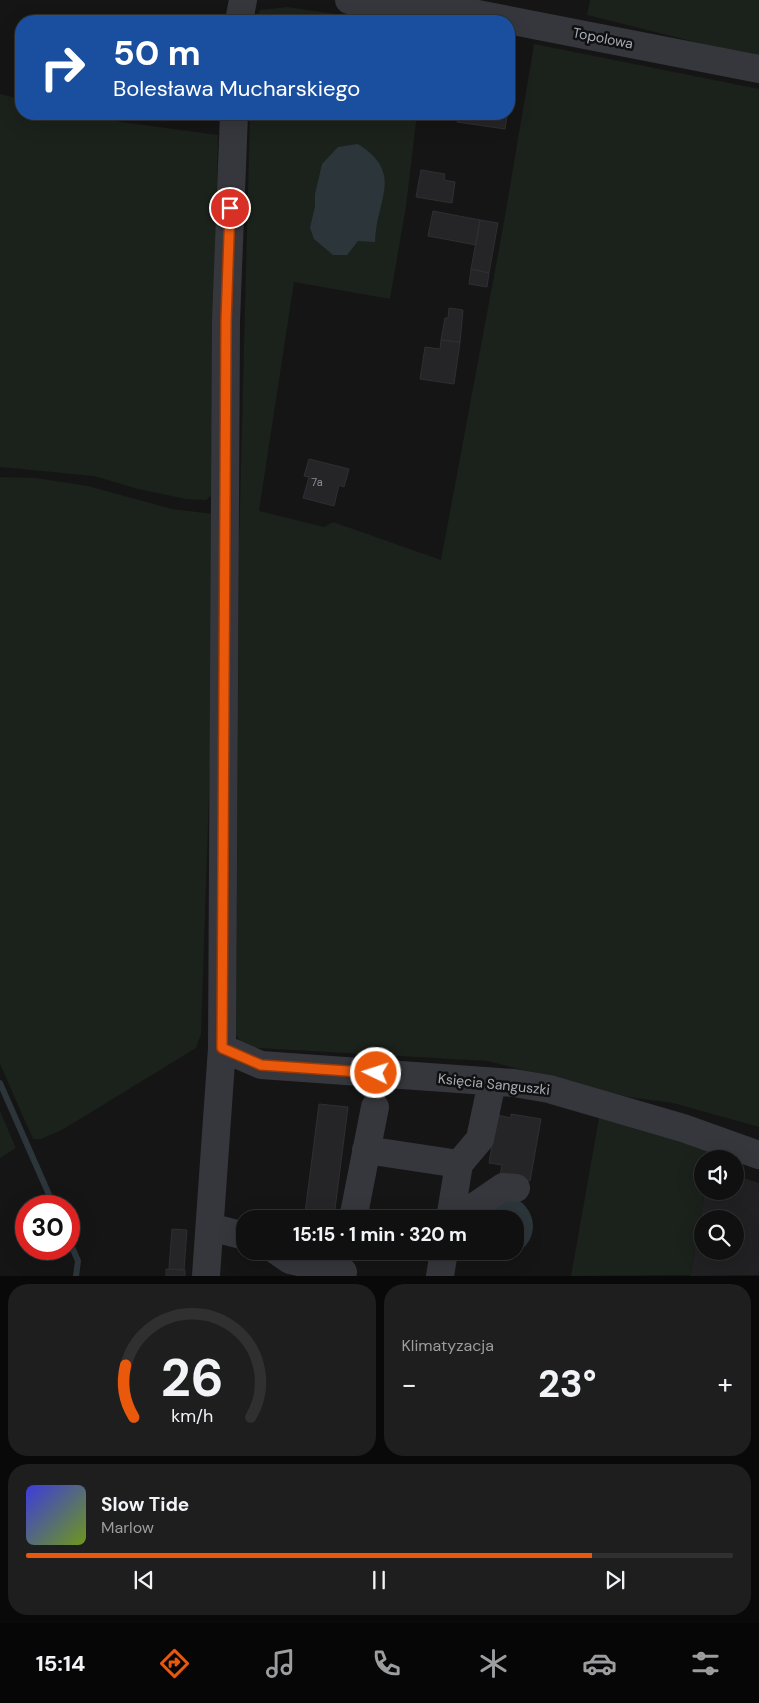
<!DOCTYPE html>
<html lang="pl">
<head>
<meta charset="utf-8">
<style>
  :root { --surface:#101010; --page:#1e1e1e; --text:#f1f3f6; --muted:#9c9d9f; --line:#303030; --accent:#ea580c }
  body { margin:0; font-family:"DM Sans",sans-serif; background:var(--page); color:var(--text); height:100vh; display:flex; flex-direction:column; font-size:19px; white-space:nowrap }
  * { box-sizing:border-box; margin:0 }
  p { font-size:16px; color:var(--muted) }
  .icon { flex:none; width:28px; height:28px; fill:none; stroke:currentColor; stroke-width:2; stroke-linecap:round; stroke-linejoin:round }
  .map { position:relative; height:1276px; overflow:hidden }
  .side { display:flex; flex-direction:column; gap:8px; padding:8px; background:#090909; flex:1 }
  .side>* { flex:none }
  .banner { position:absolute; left:15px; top:15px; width:500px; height:105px; border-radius:20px; box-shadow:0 5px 20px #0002,0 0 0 1px var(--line); background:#1a4fa0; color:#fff; overflow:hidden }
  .tools { position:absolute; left:694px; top:1150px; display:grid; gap:10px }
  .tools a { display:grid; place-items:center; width:50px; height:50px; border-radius:50%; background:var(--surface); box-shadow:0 5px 20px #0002,0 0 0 1px var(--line); font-size:25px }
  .speed { position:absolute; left:15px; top:1195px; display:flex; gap:10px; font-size:25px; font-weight:700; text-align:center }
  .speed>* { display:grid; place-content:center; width:65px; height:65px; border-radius:50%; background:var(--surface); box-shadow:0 5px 20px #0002,0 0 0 1px var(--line); line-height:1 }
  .speed .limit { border:8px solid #d22; background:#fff; color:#111 }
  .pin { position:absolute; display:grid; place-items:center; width:42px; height:42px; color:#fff; margin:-21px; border:2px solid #fff; border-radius:50%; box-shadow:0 1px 5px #0007 }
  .me { position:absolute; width:55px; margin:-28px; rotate:274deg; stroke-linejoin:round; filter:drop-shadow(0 0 4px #0008) }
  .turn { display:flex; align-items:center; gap:18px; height:105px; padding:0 15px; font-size:22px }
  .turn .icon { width:65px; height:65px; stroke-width:2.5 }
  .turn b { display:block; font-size:35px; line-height:42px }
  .big { font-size:38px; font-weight:700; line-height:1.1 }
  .side .tile { flex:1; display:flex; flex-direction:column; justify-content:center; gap:8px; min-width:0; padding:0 18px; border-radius:20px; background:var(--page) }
  .side .dial { align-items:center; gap:0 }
  .dial svg { height:130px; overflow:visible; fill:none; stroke:var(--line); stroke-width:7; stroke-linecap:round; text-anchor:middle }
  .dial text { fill:var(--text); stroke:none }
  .song { display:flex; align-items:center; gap:15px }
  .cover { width:60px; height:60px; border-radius:8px; background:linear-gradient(135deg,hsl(240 70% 55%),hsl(80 70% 35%)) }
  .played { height:5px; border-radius:2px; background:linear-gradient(90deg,var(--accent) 80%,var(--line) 80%) }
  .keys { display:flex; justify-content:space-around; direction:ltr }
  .heat { display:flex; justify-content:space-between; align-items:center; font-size:28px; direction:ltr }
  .side .tiles { flex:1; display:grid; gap:8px; grid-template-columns:1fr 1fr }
  .tile:last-child { grid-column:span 2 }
  .trip { position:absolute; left:236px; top:1210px; width:288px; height:50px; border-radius:20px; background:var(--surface); box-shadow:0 5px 20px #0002,0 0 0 1px var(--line); font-weight:700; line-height:50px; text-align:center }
  .dock { display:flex; height:80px; justify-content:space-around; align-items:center; background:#060606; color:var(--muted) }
  .dock .icon { width:35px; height:35px }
  .dock .selected { color:var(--accent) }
  .dock b { font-size:22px; color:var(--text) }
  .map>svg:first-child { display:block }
  .built { fill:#212123; fill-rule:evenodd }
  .green { fill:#1b211b }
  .water { fill:#2b353a }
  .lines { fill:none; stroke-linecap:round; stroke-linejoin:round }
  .stream { stroke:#2b353a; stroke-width:6 }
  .building { fill:#252528; stroke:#2f2f33 }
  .minor { stroke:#36373c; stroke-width:28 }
  .route-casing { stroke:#983908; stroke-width:12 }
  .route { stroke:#ea580c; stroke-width:9 }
  .labels { text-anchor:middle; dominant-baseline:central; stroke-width:5; stroke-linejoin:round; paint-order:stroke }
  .number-label { font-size:11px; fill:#868b93 }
  .street-label { font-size:14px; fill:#a6adb7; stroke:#101011 }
</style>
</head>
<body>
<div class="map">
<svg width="759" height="1276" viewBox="0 0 759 1276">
  <rect width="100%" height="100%" fill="#151516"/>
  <path class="built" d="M 735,1175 L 759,1183 L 759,1275 L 690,1276 L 705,1191 L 735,1191 ZM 702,1219 L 735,1219 L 735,1251 L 702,1251 Z"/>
  <path class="green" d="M 590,0 L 759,0 L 759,58 L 587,15 Z
    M 288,7 L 382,21 L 255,21 L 260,10 Z
    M 534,44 L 759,89 L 759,1127 L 673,1103 L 628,1097 L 487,1061 L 243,1047 L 236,1035 L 239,542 L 250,114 L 417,114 L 406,206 L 390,299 L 294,282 L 259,511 L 324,527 L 333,522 L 441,560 L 504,222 Z
    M 0,94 L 21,99 L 21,114 L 84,114 L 121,122 L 218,135 L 211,495 L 206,500 L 186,499 L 138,489 L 94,476 L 0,467 Z
    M 0,477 L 36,478 L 88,486 L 172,509 L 214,514 L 210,765 L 201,1034 L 196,1048 L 62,1130 L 41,1139 L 33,1139 L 0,1064 Z
    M 0,1111 L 16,1148 L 0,1158 Z
    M 599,1118 L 710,1148 L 709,1159 L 702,1159 L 702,1191 L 705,1191 L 690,1275 L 571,1276 Z"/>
  <path class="water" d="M 358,144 C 405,174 376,199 375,242 L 358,241 L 347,255 L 333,255 L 314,239 L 310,228 L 315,206 L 315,194 L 322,164 L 338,147 Z
    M 515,1198 C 551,1218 528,1268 489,1252 L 515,1251 L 515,1219 L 475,1219 L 478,1210 Z"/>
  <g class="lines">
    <path class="stream" d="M 0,1083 L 54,1206
      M 69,1240 L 78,1261 L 76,1276"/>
  </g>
  <path class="building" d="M 509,91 L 511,92 L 510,108 L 509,115 L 507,116 L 505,129 L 457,122 L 458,117 L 437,114 L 509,114 Z
    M 421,170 L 445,174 L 444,180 L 455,182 L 452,203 L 416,197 Z
    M 433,211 L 480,220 L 476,245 L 428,236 Z
    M 480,220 L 498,223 L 489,273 L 471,269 Z
    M 471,269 L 489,273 L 487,287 L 469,284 Z
    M 449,308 L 463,310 L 460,342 L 441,340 L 445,318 L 448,318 Z
    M 441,340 L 460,342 L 454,384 L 420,379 L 425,347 L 440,349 Z
    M 309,459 L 349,469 L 344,487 L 339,485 L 334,506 L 303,498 L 309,477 L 304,476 Z
    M 319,1104 L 348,1107 L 334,1217 L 305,1213 Z
    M 511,1114 L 541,1119 L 530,1181 L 500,1176 L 502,1165 L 489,1163 L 497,1115 L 511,1118 Z
    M 172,1229 L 187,1230 L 184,1270 L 169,1269 Z
    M 166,1269 L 185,1270 L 185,1276 L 166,1276 Z"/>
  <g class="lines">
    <path class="minor" d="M 349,0 L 403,7 L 447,8 L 759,69
      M 239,21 L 243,0
      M 222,1048 L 261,1065 L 514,1083 L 549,1089 L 683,1128 L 759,1155
      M 366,1150 L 459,1164
      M 452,1208 L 468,1211 L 503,1187 L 516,1188
      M 353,1219 L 375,1107
      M 450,1219 L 459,1164 L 480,1139 L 492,1082
      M 210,1227 L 245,1236
      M 277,1251 L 290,1260 L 343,1272
      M 206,1276 L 222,1048 L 226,321 L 234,114
      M 440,1276 L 444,1251"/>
  </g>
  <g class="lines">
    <g class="route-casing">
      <path id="route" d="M 230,208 L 226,321 L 222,1048 L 261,1065 L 376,1073"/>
    </g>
    <use href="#route" class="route"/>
  </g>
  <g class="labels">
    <g class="number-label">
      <text x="317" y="482">7a</text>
    </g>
    <g class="street-label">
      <text transform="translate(603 38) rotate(11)">Topolowa</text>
      <text transform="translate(494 1084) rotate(6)">Księcia Sanguszki</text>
    </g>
  </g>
</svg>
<div class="tools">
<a><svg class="icon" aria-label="sound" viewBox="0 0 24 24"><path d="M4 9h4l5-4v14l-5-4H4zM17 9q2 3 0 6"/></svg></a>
<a><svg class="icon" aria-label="search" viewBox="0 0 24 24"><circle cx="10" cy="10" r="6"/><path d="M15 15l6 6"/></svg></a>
</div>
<div class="speed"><div class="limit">30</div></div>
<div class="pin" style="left:230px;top:208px;background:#d93025"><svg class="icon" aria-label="arrive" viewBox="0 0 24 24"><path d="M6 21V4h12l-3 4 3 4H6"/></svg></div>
<svg class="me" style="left:376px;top:1073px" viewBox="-20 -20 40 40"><circle r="17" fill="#ea580c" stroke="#fff" stroke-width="3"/><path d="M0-11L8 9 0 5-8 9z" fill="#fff"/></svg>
<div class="trip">15:15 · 1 min · 320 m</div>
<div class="banner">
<div class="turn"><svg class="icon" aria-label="right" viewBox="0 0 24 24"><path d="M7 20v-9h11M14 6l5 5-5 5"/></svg><div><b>50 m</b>Bolesława Mucharskiego</div></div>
</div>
</div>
<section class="side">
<div class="tiles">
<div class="tile dial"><svg viewBox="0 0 100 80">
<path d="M14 69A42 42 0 1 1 86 69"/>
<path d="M14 69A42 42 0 0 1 9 37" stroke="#ea580c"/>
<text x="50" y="56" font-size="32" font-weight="700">26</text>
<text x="50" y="72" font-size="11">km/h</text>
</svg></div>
<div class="tile"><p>Klimatyzacja</p>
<div class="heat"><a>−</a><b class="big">23°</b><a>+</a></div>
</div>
<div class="tile">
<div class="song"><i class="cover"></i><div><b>Slow Tide</b><p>Marlow</p></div></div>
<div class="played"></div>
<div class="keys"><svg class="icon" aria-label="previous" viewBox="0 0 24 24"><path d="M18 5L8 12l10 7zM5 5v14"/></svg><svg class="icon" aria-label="pause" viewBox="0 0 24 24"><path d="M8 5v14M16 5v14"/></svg><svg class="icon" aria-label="next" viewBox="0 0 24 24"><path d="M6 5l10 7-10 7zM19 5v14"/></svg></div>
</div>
</div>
</section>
<nav class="dock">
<b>15:14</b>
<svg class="icon selected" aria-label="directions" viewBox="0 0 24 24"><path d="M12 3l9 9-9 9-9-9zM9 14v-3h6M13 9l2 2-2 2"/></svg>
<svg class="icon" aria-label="music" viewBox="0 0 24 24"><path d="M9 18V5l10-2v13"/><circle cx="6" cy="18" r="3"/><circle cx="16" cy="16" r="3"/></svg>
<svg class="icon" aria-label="phone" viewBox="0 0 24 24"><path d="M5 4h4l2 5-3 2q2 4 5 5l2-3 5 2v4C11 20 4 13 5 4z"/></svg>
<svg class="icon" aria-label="climate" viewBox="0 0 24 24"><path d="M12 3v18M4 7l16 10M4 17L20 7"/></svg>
<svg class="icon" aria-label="car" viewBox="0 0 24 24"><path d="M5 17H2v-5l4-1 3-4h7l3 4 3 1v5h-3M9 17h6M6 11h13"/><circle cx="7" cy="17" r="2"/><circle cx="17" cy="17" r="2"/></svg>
<svg class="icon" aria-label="filters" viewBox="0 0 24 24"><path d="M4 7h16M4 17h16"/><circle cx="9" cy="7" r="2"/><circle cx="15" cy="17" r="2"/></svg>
</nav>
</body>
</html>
